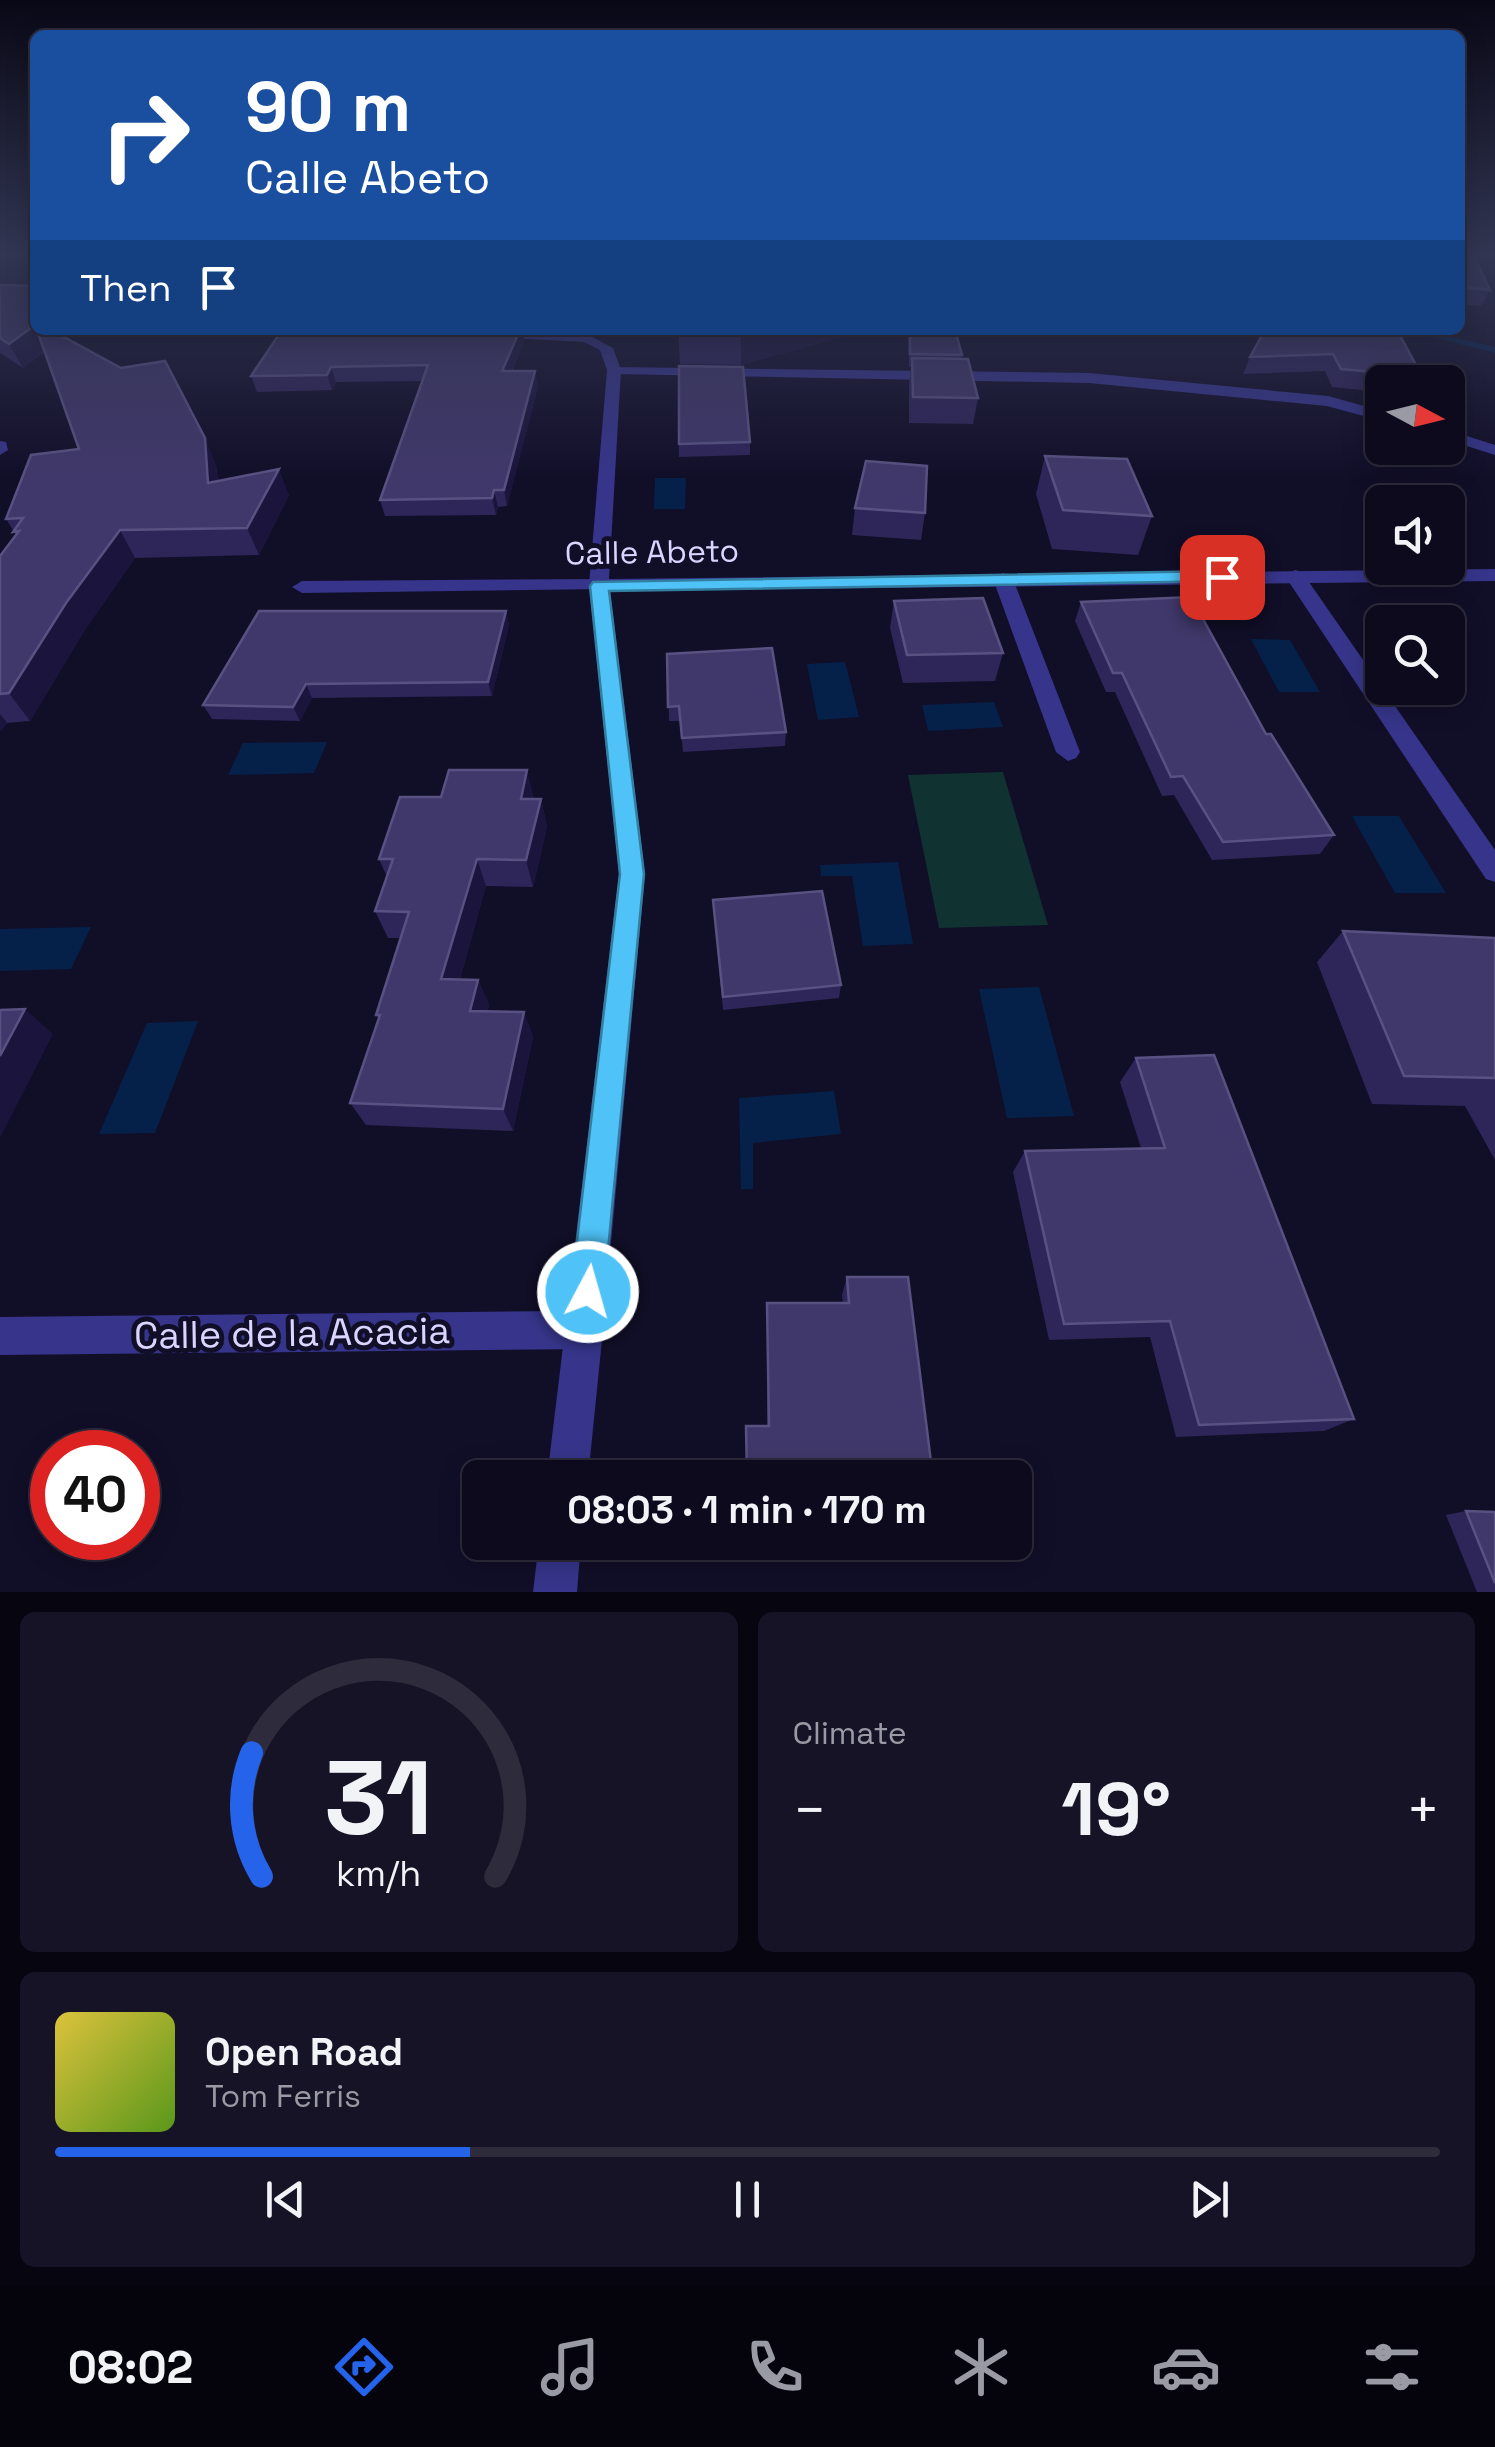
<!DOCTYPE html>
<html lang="en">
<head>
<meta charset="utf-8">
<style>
  :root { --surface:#0d0a1e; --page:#161327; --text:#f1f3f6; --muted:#9a9aa4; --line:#2d2b3c; --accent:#2563eb }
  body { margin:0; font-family:"Space Grotesk",sans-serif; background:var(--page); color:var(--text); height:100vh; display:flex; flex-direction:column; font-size:38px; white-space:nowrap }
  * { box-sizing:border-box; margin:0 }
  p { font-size:32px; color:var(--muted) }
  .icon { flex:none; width:55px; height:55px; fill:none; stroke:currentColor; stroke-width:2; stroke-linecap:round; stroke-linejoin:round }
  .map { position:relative; height:1592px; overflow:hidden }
  .details { display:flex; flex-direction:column; gap:20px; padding:20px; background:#070610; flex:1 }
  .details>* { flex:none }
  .guide { position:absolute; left:30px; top:30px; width:1435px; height:305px; border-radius:15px; box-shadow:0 5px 25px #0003,0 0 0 2px var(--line); background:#1a4fa0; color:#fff; overflow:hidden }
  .needle { width:65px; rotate:97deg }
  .buttons { position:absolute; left:1365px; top:365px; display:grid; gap:20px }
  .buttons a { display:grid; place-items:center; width:100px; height:100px; border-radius:15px; background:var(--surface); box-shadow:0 5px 25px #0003,0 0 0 2px var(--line); font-size:50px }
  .speed { position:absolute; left:30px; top:1430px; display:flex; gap:20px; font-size:50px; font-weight:700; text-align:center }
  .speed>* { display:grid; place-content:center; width:130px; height:130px; border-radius:50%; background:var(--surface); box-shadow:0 5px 25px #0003,0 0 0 2px var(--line); line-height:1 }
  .speed .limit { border:15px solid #d22; background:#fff; color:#111 }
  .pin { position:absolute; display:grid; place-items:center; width:85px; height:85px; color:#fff; margin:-42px; border-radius:20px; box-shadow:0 5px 15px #0006 }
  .me { position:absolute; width:110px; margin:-55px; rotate:6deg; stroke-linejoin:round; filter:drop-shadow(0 0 8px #0008) }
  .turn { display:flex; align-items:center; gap:35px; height:210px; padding:0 50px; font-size:45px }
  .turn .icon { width:130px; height:130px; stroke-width:2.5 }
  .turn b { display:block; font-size:70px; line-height:85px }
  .then { display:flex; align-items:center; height:95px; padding:0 50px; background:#0003; gap:20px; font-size:38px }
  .big { font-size:75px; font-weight:600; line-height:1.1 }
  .details .widget { flex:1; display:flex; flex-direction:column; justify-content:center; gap:15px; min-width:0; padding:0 35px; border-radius:15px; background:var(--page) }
  .details .dial { align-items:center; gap:0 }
  .dial svg { height:260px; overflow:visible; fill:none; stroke:var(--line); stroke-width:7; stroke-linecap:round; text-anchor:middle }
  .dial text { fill:var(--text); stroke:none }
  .song { display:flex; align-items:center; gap:30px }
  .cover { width:120px; height:120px; border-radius:15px; background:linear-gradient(135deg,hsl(50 70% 55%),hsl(90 70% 35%)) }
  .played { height:10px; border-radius:5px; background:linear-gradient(90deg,var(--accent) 30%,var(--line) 30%) }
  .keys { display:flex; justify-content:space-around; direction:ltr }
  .heat { display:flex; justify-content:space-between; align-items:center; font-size:55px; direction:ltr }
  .details .tiles { flex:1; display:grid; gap:20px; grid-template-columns:1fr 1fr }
  .widget:last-child { grid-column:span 2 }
  .trip { position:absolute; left:462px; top:1460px; width:570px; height:100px; border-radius:15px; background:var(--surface); box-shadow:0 5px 25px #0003,0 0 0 2px var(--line); font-weight:600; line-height:100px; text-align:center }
  .tabs { display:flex; height:160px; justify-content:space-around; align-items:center; background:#05040c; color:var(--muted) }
  .tabs .icon { width:70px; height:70px }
  .tabs .selected { color:var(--accent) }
  .tabs b { font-size:45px; color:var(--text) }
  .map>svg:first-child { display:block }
  .green { fill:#103331 }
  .water { fill:#062149 }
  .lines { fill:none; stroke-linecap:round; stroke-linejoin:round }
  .stream { fill:#062149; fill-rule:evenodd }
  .minor { fill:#36358b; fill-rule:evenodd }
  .tertiary { fill:#36358b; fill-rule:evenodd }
  .wall { fill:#2e2558 }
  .shaded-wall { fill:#1b143d }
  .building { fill:#40386a; stroke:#585181; stroke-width:2.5 }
  .route { fill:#4fc3f7; stroke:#337fa1; stroke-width:2.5 }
  .labels { text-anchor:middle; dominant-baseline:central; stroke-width:10; stroke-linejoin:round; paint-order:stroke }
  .street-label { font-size:32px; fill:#d9d5ff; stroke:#110e28 }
  .near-street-label { font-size:38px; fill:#d9d5ff; stroke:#110e28 }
</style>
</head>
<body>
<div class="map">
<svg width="1495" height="1592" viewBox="0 0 1495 1592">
  <rect width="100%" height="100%" fill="#110e28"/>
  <path class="green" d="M 1003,772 L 1048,925 L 939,928 L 908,775 Z"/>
  <path class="water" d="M 655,478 L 686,478 L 685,509 L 654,509 Z
    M 1251,639 L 1290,640 L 1320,692 L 1279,692 Z
    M 845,662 L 859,717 L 818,720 L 807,664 Z
    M 994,702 L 1003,727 L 928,731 L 922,705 Z
    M 327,742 L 314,773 L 228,775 L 243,743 Z
    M 1352,816 L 1399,816 L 1446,893 L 1395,893 Z
    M 898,862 L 913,944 L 863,946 L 852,876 L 821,876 L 820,865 Z
    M 91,927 L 71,969 L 0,971 L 0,929 Z
    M 1039,987 L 1074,1116 L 1007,1118 L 979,989 Z
    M 198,1021 L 155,1133 L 99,1134 L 147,1023 Z
    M 834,1091 L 841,1134 L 753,1143 L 753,1189 L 741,1189 L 739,1098 Z"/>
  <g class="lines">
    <path class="stream" d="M 1404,330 L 1422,330 L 1495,347 L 1495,353 Z"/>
    <path class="minor" d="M 609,367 L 1089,373 L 1328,396 L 1382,411 L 1382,421 L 1327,406 L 1089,383 L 614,374 L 609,373 Z
      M 1448,430 L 1495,445 L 1495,455 L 1448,440 Z
      M 1295,570 L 1302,572 L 1495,850 L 1495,882 L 1486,879 L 1285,576 Z
      M 1003,573 L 1013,579 L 1080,752 L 1076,758 L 1068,761 L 1056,752 L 993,579 Z
      M 599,579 L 609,585 L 606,589 L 302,593 L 292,587 L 302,581 Z
      M 584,1311 L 597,1317 L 603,1330 L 588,1478 L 547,1478 L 565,1330 L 571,1317 Z
      M 539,1542 L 581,1542 L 577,1592 L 533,1592 Z"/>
    <path class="tertiary" d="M 163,330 L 321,330 L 322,332 L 315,336 L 170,334 Z
      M 485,330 L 587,334 L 613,348 L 621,370 L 609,579 L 1495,569 L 1495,581 L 610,591 L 645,874 L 603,1330 L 597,1343 L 584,1349 L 0,1355 L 0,1317 L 567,1311 L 619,874 L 589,585 L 607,370 L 600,350 L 584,342 L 490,337 L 483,333 Z
      M 0,441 L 6,442 L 8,450 L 0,455 Z"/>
  </g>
  <path class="wall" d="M 1460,256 L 1490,290 L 1481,306 L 1460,304 Z
    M 0,285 L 216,465 L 218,481 L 289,495 L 259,555 L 135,558 L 84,631 L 30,721 L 7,723 L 0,731 L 0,556 L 16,535 L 6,519 L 79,449 L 45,351 L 23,368 L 0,353 Z
    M 678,330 L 867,330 L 741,365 L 680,364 Z
    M 908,330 L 955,330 L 962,355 L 961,359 L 978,398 L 973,424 L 909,423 L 909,383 L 911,367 L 909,367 Z
    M 1265,330 L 1422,376 L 1419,382 L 1382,382 L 1382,392 L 1332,387 L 1325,371 L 1243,374 L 1250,357 Z
    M 524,341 L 512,371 L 538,386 L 507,506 L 498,507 L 496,515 L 385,516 L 380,500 L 422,381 L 336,382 L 332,390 L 257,392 L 251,376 Z
    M 750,442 L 750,455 L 679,457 L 679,444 Z
    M 1045,456 L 1152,516 L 1138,555 L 1052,549 L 1036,494 Z
    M 855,508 L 925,513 L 921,540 L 852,535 Z
    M 894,601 L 1003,653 L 995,681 L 903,683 L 890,628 Z
    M 1081,602 L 1266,734 L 1334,835 L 1320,854 L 1212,860 L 1174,795 L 1162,796 L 1115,692 L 1106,692 L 1075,621 Z
    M 506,611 L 509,625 L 492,696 L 312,698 L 300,721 L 212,719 L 203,705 Z
    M 667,654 L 786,732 L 785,746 L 683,752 L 680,721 L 669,721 Z
    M 534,799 L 541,799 L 547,827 L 533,887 L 486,886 L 460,979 L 478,980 L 489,1005 L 487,1012 L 524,1012 L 533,1037 L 513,1131 L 366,1125 L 350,1103 L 379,1020 L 376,1015 L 401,938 L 388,938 L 375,911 L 387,877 L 379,859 Z
    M 714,914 L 841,985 L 839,998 L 723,1010 Z
    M 1343,931 L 1495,938 L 1495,1160 L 1465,1106 L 1372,1104 L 1317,962 Z
    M 1136,1058 L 1354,1419 L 1324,1431 L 1176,1437 L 1150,1337 L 1049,1340 L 1013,1172 L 1025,1151 L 1141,1148 L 1120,1082 Z
    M 847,1277 L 933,1478 L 767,1426 L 767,1303 L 843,1303 L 842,1295 Z
    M 1466,1511 L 1495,1512 L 1495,1592 L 1477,1592 L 1446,1515 Z"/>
  <path class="shaded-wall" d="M 35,325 L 35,330 L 38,330 L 48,348 L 23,368 L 9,344 Z
    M 41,330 L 72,330 L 50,347 Z
    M 520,330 L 522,330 L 524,341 L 505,386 L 502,371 Z
    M 758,330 L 867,330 L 741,365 L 741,335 Z
    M 331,367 L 336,382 L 332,390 L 327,375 Z
    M 535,371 L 538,386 L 507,506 L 504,490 Z
    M 205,438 L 216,465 L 220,510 L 208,483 Z
    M 279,469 L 289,495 L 259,555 L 247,528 Z
    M 494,490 L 498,507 L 496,515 L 492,498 Z
    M 120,530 L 135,558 L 84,631 L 30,721 L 9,693 L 66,603 Z
    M 506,611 L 509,625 L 492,696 L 488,682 Z
    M 306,684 L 312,698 L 300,721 L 293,707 Z
    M 0,714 L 7,723 L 0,731 Z
    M 527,770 L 534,798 L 528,827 L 521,799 Z
    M 541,799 L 547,827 L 533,887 L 526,860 Z
    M 477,859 L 486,886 L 453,1004 L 441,979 Z
    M 478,980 L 489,1005 L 481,1036 L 470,1011 Z
    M 25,1009 L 53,1034 L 0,1138 L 0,1056 Z
    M 524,1012 L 533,1037 L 513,1131 L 503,1109 Z"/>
  <path class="building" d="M 1460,256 L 1474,256 L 1490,290 L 1460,287 Z
    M 0,285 L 35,286 L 35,325 L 9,344 L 0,338 Z
    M 37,330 L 51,330 L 121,368 L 165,361 L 205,438 L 208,483 L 279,469 L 247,528 L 120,530 L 66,603 L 9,693 L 0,694 L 0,556 L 19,531 L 13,532 L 23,518 L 6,519 L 31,455 L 79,449 Z
    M 282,330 L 520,330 L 502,371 L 535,371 L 504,490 L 494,490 L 492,498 L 380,500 L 428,365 L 331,367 L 327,375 L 251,376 Z
    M 678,330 L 758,330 L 741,335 L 678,334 Z
    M 910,330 L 955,330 L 962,355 L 910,354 Z
    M 1265,330 L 1397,330 L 1422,376 L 1341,369 L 1333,354 L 1250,357 Z
    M 912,358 L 968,359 L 978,398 L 913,397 Z
    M 679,366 L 743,367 L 750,442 L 679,444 Z
    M 1045,456 L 1127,459 L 1152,516 L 1063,510 Z
    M 866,461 L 927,466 L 925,513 L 855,508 Z
    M 1191,597 L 1266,734 L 1271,734 L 1334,835 L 1223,842 L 1183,776 L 1171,777 L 1122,673 L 1113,673 L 1081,602 Z
    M 983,598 L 1003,653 L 907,655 L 894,601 Z
    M 259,611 L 506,611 L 488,682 L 306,684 L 293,707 L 203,705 Z
    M 772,648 L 786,732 L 682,738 L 679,706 L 668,707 L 667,654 Z
    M 449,770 L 527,770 L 521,799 L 541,799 L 526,860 L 477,859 L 441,979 L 478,980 L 470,1011 L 524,1012 L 503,1109 L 350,1103 L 380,1015 L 376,1015 L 409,912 L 375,911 L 393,859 L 379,859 L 400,797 L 441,797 Z
    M 822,891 L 841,985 L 723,997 L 713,900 Z
    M 1343,931 L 1495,938 L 1495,1078 L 1404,1076 Z
    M 25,1009 L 0,1056 L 0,1010 Z
    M 1214,1055 L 1354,1419 L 1199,1425 L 1170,1321 L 1064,1324 L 1025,1151 L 1165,1148 L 1136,1058 Z
    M 847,1277 L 908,1277 L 933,1478 L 747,1478 L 746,1426 L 769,1426 L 767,1303 L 849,1303 Z
    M 1466,1511 L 1495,1512 L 1495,1583 Z"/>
  <linearGradient id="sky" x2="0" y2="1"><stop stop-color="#090816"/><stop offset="0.53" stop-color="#323653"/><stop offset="1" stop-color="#323653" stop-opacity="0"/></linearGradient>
  <rect width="1495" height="479" fill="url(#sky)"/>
  <path class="route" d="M 1222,571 L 1228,573 L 1228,581 L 609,591 L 644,874 L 604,1292 L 600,1304 L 588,1309 L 576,1304 L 571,1292 L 620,874 L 590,586 L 593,582 Z"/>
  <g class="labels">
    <g class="street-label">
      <text transform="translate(652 552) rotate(-1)">Calle Abeto</text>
    </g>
    <g class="near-street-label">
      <text transform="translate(292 1333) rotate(-1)">Calle de la Acacia</text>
    </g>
  </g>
</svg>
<div class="buttons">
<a><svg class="needle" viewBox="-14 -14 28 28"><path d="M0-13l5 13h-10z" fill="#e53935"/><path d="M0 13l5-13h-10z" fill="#9a9aa4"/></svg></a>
<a><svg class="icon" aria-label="sound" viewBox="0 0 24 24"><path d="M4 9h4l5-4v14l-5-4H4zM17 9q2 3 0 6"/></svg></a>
<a><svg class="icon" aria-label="search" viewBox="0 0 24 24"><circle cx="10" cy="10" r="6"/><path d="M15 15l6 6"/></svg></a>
</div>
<div class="speed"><div class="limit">40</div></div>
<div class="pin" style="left:1222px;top:577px;background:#d93025"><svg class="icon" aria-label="arrive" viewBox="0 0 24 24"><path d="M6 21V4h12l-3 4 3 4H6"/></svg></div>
<svg class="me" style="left:588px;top:1292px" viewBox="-20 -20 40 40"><circle r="17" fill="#4fc3f7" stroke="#fff" stroke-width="3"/><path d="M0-11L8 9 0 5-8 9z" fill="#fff"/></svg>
<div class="trip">08:03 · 1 min · 170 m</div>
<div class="guide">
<div class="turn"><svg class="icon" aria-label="right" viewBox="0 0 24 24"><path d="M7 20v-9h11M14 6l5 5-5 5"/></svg><div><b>90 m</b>Calle Abeto</div></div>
<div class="then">Then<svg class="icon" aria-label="arrive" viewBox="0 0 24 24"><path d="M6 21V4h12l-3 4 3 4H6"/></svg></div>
</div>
</div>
<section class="details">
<div class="tiles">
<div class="widget dial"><svg viewBox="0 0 100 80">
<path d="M14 69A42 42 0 1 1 86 69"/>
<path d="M14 69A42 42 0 0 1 11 31" stroke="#2563eb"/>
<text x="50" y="56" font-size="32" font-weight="700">31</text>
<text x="50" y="72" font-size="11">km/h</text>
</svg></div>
<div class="widget"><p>Climate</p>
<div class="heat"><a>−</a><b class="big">19°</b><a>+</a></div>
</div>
<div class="widget">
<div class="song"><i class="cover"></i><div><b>Open Road</b><p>Tom Ferris</p></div></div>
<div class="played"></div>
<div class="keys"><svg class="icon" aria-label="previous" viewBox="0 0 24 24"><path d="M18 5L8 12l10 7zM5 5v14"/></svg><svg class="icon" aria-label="pause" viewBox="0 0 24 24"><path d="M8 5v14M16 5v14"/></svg><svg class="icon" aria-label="next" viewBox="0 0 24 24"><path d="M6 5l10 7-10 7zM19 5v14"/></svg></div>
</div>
</div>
</section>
<nav class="tabs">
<b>08:02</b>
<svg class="icon selected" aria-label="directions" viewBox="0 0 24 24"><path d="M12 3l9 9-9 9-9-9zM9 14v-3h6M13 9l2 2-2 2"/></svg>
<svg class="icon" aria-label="music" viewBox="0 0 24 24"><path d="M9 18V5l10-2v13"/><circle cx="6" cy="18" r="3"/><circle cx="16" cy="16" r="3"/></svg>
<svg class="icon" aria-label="phone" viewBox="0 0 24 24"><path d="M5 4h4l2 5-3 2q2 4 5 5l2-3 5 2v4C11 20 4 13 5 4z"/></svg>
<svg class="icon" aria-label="climate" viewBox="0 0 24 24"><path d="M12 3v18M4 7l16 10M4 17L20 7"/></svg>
<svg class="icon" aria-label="car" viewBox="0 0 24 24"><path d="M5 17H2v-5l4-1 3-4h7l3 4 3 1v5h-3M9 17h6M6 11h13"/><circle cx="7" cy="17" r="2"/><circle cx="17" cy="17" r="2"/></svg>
<svg class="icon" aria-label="filters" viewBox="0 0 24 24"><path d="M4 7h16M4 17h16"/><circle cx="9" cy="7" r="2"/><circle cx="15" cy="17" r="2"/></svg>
</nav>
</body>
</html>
